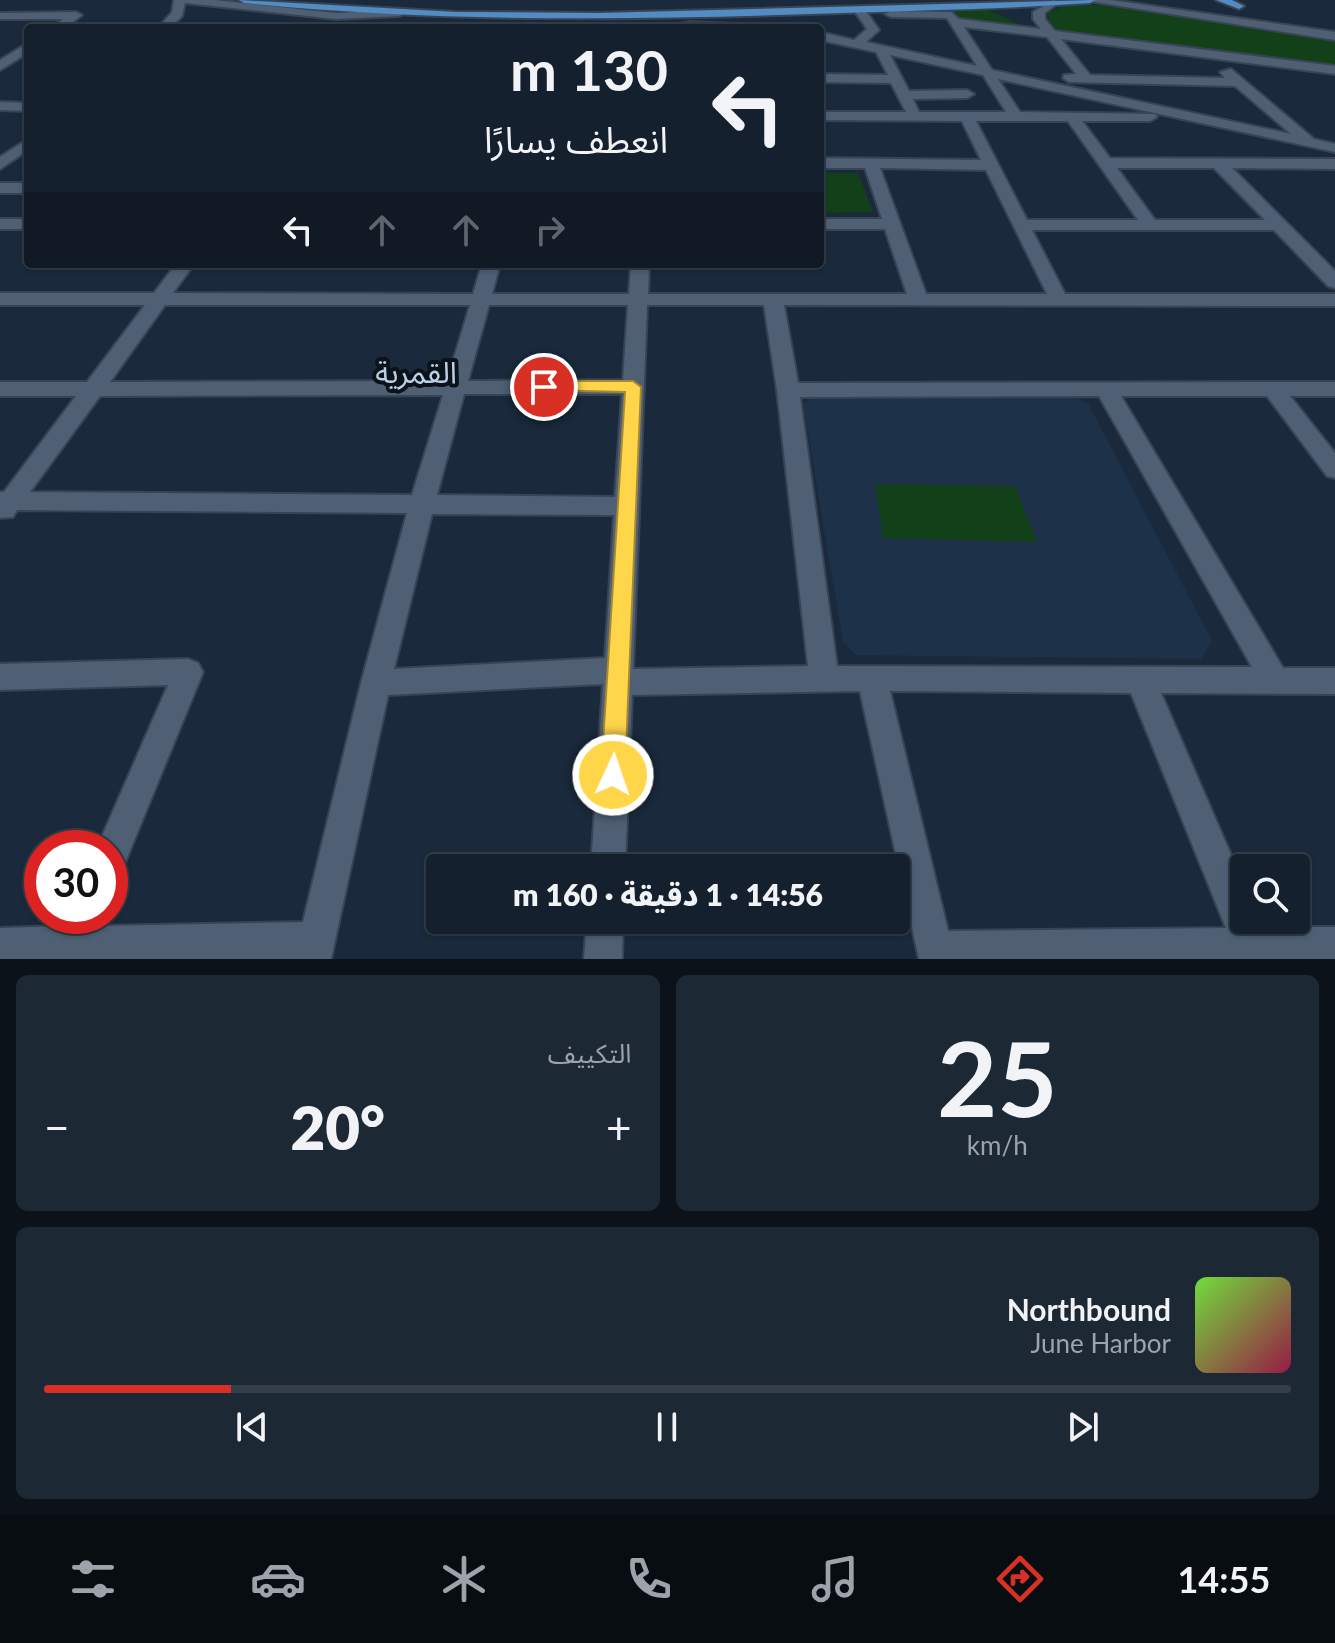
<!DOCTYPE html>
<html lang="ar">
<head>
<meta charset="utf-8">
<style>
  :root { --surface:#14202d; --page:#1d2835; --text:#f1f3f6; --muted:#9da3aa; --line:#333e49; --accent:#d93025 }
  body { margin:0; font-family:Lato,"Noto Sans Arabic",sans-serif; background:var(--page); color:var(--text); direction:rtl; height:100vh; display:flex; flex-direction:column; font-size:30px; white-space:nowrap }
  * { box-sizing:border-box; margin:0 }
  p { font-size:26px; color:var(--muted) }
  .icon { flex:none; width:44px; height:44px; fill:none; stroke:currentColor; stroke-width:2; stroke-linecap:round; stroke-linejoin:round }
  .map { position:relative; height:959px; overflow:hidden; direction:ltr }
  .details { display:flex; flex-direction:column; gap:16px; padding:16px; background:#0b1219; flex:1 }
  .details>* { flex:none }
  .hud { position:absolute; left:24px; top:24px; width:800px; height:244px; border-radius:8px; box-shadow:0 2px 6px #0004,0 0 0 2px var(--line); direction:rtl; background:#14202d; color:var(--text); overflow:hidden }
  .controls { position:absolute; left:1230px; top:854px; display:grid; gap:16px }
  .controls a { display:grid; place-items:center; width:80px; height:80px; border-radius:8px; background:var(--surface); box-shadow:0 2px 6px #0004,0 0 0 2px var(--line); font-size:40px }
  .speed { position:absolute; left:24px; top:830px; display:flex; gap:16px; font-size:40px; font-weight:700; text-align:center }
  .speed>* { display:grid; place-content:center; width:104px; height:104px; border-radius:50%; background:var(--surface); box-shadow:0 2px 6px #0004,0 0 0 2px var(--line); line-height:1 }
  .speed .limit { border:12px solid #d22; background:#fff; color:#111 }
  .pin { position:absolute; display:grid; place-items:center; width:68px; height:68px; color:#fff; margin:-34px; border:4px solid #fff; border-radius:50%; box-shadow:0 2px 8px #0007 }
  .me { position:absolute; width:88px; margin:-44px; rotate:3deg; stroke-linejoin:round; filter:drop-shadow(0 0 6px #0008) }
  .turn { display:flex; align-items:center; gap:28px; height:168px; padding:0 24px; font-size:36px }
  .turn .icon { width:104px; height:104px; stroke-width:2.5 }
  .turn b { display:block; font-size:56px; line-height:68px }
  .lanes { display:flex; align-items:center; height:76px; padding:0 24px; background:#0003; justify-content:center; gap:40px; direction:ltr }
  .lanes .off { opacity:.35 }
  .big { font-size:60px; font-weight:800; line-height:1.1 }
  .details .widget { flex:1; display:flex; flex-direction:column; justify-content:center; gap:12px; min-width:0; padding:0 28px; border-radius:12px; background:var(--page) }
  .details .dial { align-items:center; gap:0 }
  .dial b { font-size:104px; line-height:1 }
  .song { display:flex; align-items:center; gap:24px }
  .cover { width:96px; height:96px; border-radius:12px; background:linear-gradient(135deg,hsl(100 70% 55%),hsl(340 70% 35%)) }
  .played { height:8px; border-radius:4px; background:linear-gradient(90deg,var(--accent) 15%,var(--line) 15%) }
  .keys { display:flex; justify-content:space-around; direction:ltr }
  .heat { display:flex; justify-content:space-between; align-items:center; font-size:44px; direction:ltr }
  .details .tiles { flex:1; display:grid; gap:16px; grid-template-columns:1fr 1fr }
  .widget:last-child { grid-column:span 2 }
  .trip { position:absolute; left:426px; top:854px; width:484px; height:80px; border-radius:8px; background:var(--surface); box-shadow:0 2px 6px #0004,0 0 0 2px var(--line); font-weight:800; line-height:80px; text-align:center; direction:rtl }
  .menu { display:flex; height:128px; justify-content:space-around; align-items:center; background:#080d12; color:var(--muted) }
  .menu .icon { width:56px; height:56px }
  .menu .selected { color:var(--accent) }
  .menu b { font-size:36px; color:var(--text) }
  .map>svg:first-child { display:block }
  .built { fill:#1d3149 }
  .green { fill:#124018 }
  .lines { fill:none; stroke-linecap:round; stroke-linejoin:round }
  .minor-casing { stroke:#384454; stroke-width:4 }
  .major-casing { stroke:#384454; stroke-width:4 }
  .minor { fill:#4f6075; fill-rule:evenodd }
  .major { fill:#538bc3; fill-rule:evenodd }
  .route { fill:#ffd54a; stroke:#a68a30; stroke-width:2 }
  .labels { text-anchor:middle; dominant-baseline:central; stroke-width:8; stroke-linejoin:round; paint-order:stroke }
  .neighbourhood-label { font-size:30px; fill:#bbcfe7; stroke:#0b121a }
</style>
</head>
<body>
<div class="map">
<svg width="1335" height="959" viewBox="0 0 1335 959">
  <rect width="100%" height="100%" fill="#1a2a3c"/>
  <path class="built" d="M 813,397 L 1077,398 L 1089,405 L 1212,641 L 1201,659 L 856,655 L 843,642 L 803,404 Z"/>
  <path class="green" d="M 1105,5 L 1335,41 L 1335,67 L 1058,30 L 1049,21 L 1048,13 L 1065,6 Z
    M 984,8 L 1024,26 L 958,19 L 928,9 Z
    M 820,173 L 858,173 L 873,212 L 820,213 Z
    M 875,484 L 1015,486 L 1037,542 L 883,538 Z"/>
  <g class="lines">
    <g class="minor-casing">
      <path id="minor" d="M 174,0 L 215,0 L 336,13 L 399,10 L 405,13 L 399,16 L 336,19 L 185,3 L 182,16 L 171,27 L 158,28 L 172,12 Z
        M 1054,0 L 1058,3 L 1045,13 L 1045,19 L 1055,31 L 1335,66 L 1335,74 L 1061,39 L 1090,75 L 1225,78 L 1220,72 L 1231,69 L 1314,139 L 1335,144 L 1335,152 L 998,79 L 1020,112 L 1155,114 L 1157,117 L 1150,121 L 1082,121 L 1110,158 L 1335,159 L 1335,169 L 1232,168 L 1335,271 L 1335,288 L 1328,286 L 1274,230 L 1032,230 L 1065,294 L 1335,294 L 1335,306 L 784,305 L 798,383 L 1335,382 L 1335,396 L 1290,396 L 1335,453 L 1335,478 L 1327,476 L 1267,396 L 1121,396 L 1283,668 L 1335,668 L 1335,694 L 1161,693 L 1244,885 L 1244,920 L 1259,920 L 1263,927 L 1335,927 L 1335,959 L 919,959 L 860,691 L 632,695 L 625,868 L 591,868 L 603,684 L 388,695 L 331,959 L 0,959 L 0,928 L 63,926 L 68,916 L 104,916 L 100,926 L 303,922 L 361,683 L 407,513 L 17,510 L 13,517 L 0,518 L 0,492 L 4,492 L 76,396 L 0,396 L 0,382 L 87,382 L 145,305 L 0,305 L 0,293 L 154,293 L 176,264 L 194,264 L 173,293 L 473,294 L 482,264 L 500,264 L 492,294 L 629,294 L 631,264 L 649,264 L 648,294 L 907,294 L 885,229 L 820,229 L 820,219 L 882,219 L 865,168 L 820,168 L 820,158 L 981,160 L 962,121 L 820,120 L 820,112 L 906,112 L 891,83 L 820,82 L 820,74 L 888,75 L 876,52 L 820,40 L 820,32 L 854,40 L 867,29 L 853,9 L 859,6 L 863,7 L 879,30 L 866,42 L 977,66 L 947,18 L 891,17 L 885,14 L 891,11 L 951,12 L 959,19 L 1041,29 L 1033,19 L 1033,12 ZM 964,27 L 1047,37 L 1076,74 L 1064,75 L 1063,78 L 1069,82 L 1235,86 L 1291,134 L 992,70 ZM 890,55 L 983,75 L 1006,112 L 919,112 L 913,99 L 967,98 L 974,94 L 967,90 L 909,91 ZM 976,121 L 1068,121 L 1138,220 L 1027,220 ZM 880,168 L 986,170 L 1047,294 L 926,294 ZM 1117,168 L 1214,168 L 1265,220 L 1155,220 ZM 165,305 L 470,305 L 447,381 L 110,382 ZM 489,305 L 628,305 L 623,380 L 468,381 ZM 647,305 L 764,305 L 777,390 L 808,666 L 633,669 ZM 464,394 L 622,394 L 615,497 L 437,495 ZM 443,395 L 412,495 L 30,492 L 100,396 ZM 1099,396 L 1252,667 L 837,666 L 800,397 ZM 432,514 L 614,515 L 605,658 L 394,669 ZM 890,691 L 1131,693 L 1226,928 L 948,931 Z
        M 1082,0 L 1110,0 L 1335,32 L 1335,40 Z
        M 76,12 L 82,15 L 65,28 L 51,28 L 63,19 L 0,19 L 0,13 Z
        M 690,22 L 756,25 L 762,28 L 662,28 Z
        M 28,43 L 28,53 L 0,70 L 0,60 Z
        M 0,102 L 28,103 L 28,111 L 0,110 Z
        M 28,139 L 28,150 L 0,169 L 0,157 Z
        M 0,183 L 28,183 L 28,193 L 0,193 Z
        M 0,219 L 28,219 L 28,229 L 0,229 Z
        M 188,659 L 198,663 L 203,672 L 122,870 L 110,875 L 110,848 L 97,848 L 168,685 L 0,690 L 0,664 Z
        M 587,920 L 623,920 L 622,959 L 584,959 Z"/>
    </g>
    <g class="major-casing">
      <path id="major" d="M 239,0 L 457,12 L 599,13 L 1095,0 L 1090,3 C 1007,9 925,10 842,13 C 642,20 443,23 244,3 Z
        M 1216,0 L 1232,0 L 1244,6 L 1239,9 Z"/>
    </g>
    <use href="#minor" class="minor"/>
    <use href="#major" class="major"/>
  </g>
  <path class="route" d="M 544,381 L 633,381 L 641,387 L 625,775 L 621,783 L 613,787 L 604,783 L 601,775 L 625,392 L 538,390 L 538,383 Z"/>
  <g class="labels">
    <g class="neighbourhood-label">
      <text x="416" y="371">القمرية</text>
    </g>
  </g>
</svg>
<div class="controls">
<a><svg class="icon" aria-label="search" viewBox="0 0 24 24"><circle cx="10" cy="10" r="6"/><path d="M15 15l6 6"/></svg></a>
</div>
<div class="speed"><div class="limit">30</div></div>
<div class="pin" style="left:544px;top:387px;background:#d93025"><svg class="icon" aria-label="arrive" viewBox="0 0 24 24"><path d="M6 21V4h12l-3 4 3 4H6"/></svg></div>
<svg class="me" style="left:613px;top:775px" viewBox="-20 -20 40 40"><circle r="17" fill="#ffd54a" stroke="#fff" stroke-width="3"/><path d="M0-11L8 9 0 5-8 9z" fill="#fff"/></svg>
<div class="trip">14:56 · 1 دقيقة · 160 m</div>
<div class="hud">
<div class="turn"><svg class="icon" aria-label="left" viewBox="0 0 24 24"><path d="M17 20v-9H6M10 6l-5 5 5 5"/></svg><div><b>130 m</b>انعطف يسارًا</div></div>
<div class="lanes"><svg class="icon" aria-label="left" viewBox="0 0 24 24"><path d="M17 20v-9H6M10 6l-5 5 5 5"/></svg><svg class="icon off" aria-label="ahead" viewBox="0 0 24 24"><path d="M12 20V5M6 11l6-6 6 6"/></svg><svg class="icon off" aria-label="ahead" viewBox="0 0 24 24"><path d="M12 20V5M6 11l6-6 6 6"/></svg><svg class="icon off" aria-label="right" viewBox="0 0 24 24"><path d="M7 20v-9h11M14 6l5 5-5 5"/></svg></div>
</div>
</div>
<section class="details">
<div class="tiles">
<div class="widget dial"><b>25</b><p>km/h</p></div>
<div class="widget"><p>التكييف</p>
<div class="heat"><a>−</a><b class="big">20°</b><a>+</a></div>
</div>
<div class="widget">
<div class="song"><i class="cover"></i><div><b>Northbound</b><p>June Harbor</p></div></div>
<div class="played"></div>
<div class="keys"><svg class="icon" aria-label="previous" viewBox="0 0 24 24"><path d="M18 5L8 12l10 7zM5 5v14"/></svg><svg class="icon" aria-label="pause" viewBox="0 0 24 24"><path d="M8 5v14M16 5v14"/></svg><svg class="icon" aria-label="next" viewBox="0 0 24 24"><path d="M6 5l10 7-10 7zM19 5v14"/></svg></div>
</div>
</div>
</section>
<nav class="menu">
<b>14:55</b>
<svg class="icon selected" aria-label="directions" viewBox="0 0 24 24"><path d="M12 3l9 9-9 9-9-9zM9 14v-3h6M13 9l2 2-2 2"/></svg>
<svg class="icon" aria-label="music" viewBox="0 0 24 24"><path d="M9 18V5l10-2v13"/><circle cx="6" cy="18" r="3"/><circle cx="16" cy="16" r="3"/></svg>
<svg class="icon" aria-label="phone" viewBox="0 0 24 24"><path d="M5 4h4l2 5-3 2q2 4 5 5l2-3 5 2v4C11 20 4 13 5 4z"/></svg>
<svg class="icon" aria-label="climate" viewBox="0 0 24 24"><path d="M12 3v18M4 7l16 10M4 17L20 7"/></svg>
<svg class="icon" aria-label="car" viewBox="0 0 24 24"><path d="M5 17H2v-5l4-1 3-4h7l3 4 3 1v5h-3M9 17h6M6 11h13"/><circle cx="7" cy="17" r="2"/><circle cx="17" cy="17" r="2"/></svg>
<svg class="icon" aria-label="filters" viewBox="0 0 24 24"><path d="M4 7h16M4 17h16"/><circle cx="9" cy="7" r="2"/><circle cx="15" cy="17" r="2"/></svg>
</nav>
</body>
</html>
